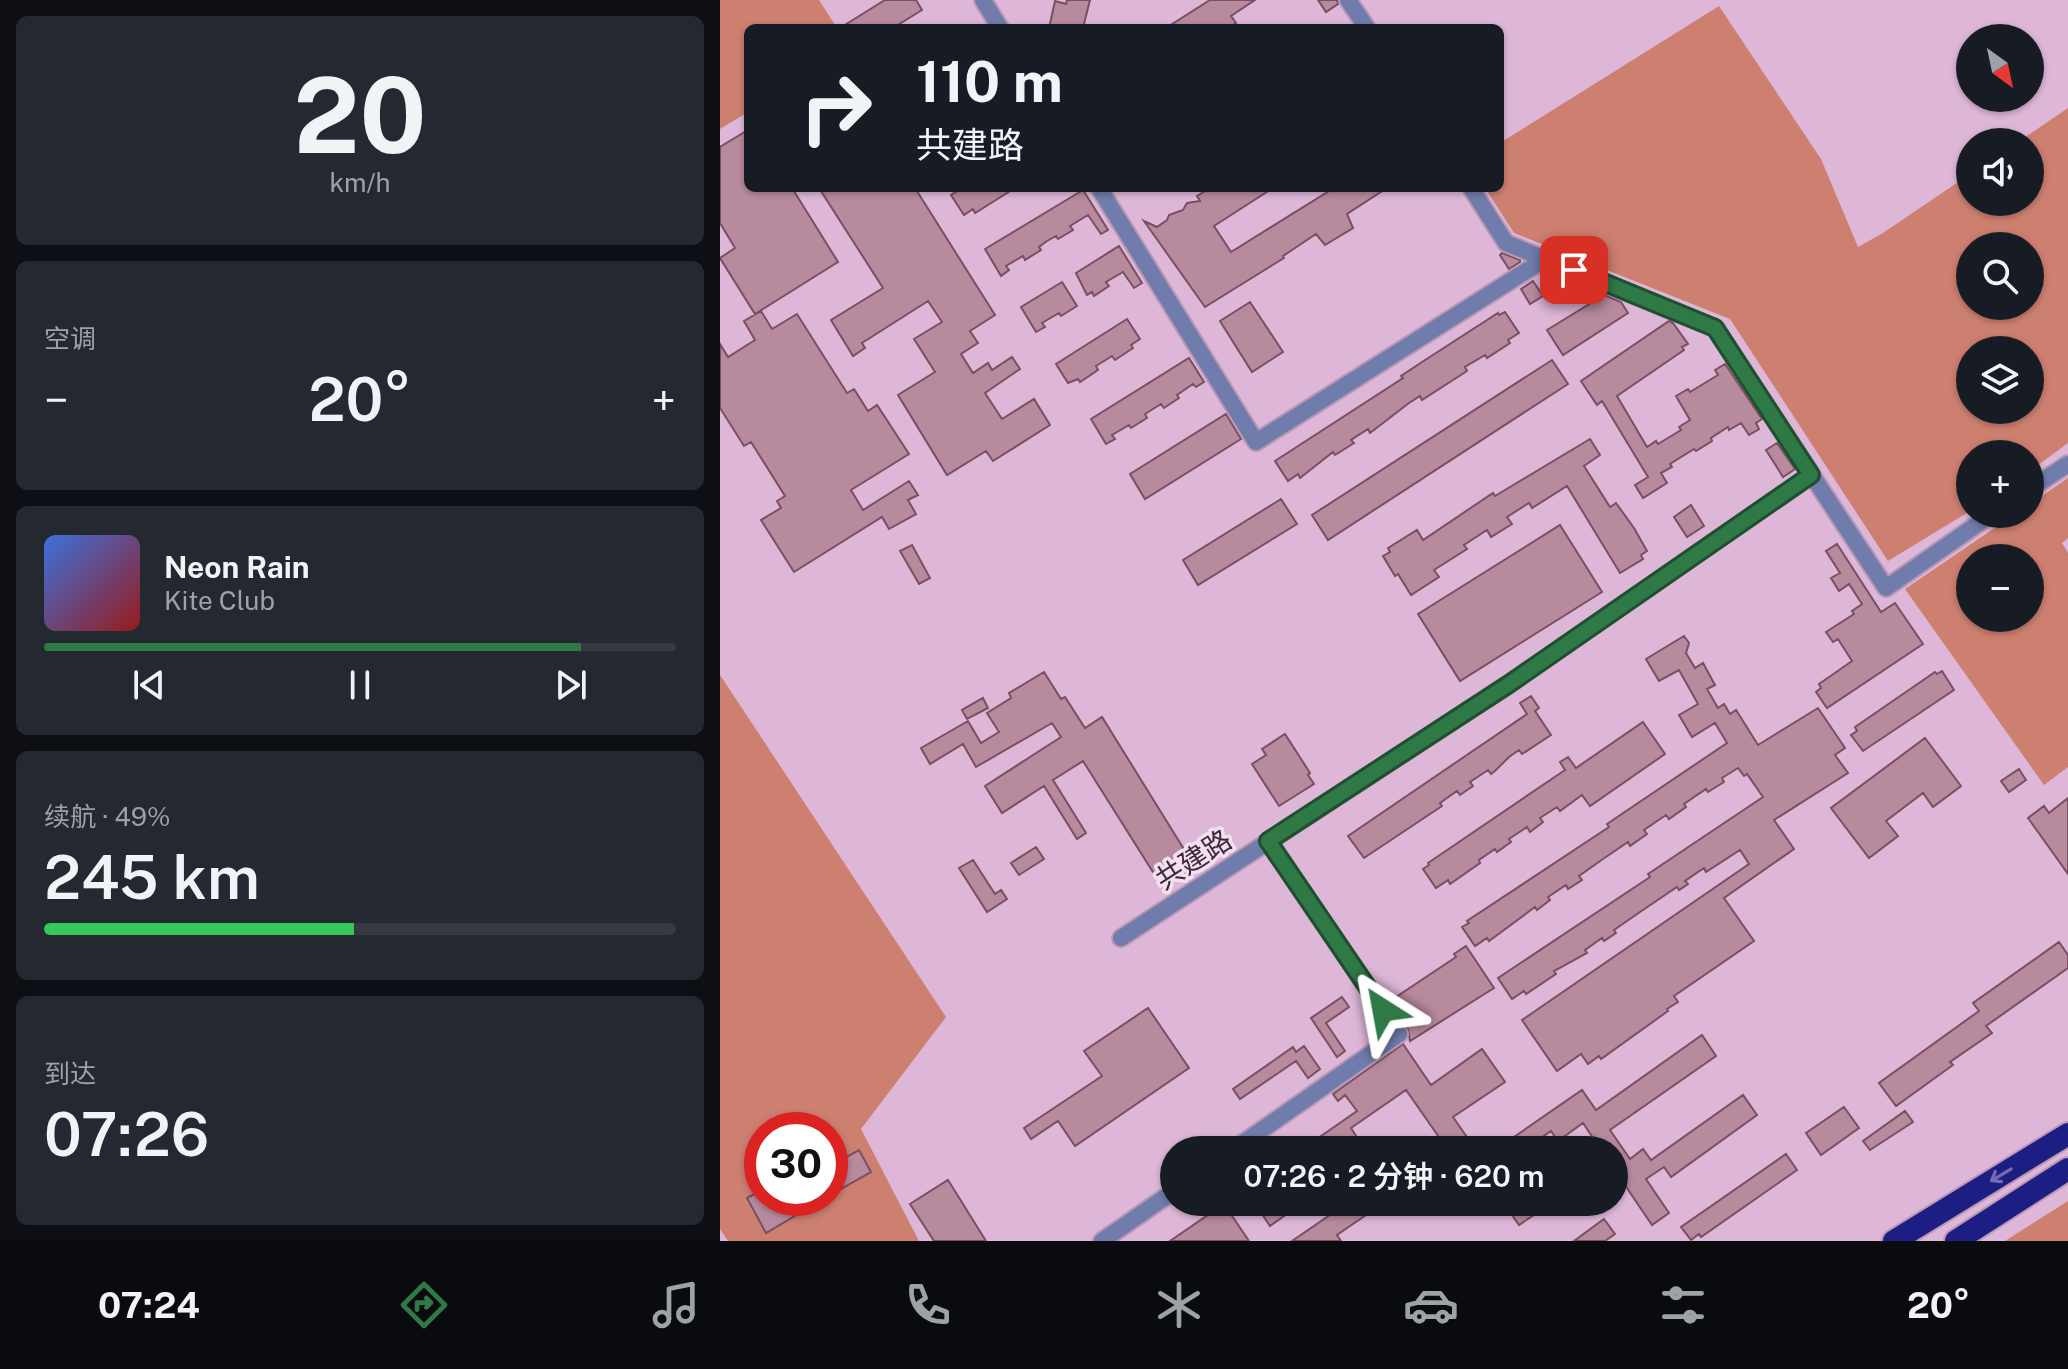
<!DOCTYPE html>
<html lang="zh">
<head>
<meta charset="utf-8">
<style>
  :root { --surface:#171b24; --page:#242831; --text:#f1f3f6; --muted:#9ea1a6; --line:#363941; --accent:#2f7947 }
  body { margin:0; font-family:"Public Sans","Noto Sans SC",sans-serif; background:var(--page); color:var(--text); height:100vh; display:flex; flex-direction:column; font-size:30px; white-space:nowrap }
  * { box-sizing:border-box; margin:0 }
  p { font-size:26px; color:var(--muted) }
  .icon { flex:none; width:44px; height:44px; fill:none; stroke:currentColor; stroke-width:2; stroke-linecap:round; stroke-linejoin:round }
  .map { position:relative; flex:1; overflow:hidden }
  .drawer { display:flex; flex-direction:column; gap:16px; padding:16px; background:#0d0f14; width:720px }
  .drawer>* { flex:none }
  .guide { position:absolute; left:24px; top:24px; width:760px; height:168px; border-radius:12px; box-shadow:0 2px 6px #0004; background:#171b24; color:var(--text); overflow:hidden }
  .needle { width:52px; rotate:147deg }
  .controls { position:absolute; left:1236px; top:24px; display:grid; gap:16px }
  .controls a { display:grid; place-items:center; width:88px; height:88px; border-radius:50%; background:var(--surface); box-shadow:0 2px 6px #0004; font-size:40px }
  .speed { position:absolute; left:24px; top:1112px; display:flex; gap:16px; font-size:40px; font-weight:700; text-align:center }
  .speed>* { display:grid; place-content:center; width:104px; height:104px; border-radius:50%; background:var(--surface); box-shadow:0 2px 6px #0004; line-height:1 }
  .speed .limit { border:12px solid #d22; background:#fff; color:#111 }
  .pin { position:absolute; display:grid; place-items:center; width:68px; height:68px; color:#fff; margin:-34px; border-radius:16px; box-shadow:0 4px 12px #0006 }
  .me { position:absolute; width:88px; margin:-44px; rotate:326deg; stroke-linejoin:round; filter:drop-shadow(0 0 6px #0008) }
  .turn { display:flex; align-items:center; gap:28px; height:168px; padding:0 40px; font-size:36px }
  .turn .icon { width:104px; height:104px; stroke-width:2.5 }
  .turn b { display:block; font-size:56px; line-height:68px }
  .big { font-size:60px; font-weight:600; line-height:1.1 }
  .drawer .widget { flex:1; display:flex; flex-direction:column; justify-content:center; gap:12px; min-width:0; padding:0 28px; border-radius:12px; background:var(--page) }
  .drawer .dial { align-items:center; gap:0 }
  .dial b { font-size:104px; line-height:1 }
  .song { display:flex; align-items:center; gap:24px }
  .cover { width:96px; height:96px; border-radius:12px; background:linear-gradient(135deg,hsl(220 70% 55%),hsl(0 70% 35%)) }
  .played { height:8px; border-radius:4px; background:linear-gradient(90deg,var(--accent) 85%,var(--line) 85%) }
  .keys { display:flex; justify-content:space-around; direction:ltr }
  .heat { display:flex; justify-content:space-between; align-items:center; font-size:44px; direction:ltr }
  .charge { height:12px; border-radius:6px; background:linear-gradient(90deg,#34c759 49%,var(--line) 0) }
  .trip { position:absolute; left:440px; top:1136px; width:468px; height:80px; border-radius:40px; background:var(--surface); box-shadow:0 2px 6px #0004; font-weight:600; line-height:80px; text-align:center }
  .tabs { display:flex; height:128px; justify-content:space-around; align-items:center; background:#090b0e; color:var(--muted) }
  .tabs .icon { width:56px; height:56px }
  .tabs .selected { color:var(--accent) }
  .tabs b { font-size:36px; color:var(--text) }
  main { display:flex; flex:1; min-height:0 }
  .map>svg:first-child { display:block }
  .green { fill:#cd7f70; fill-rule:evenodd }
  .building { fill:#b88a9e; stroke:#7a4f62; stroke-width:2 }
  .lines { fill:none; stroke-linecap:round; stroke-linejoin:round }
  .minor-casing { stroke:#ba98b5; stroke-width:20 }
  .highway-casing { stroke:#ba98b5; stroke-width:26 }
  .minor { stroke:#707dac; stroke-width:16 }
  .highway { stroke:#1c1e84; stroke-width:22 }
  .oneway { stroke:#726baf }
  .route-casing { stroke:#1f4f2e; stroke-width:20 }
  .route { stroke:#2f7947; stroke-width:14 }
  .labels { text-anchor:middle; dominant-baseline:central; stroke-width:7; stroke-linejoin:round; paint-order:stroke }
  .street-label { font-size:28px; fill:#3b2b38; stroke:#f3dff0 }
</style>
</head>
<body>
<main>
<section class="drawer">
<div class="widget dial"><b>20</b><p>km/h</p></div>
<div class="widget"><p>空调</p>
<div class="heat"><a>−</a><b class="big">20°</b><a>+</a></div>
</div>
<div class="widget">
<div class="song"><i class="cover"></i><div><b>Neon Rain</b><p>Kite Club</p></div></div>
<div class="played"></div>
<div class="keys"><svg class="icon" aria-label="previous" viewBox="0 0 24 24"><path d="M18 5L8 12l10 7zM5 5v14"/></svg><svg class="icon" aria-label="pause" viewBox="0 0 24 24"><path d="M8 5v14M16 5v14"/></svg><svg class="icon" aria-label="next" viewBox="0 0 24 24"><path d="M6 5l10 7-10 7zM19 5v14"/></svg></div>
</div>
<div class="widget"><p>续航 · 49%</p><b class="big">245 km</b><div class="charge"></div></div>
<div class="widget"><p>到达</p><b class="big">07:26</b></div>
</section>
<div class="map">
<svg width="1348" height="1241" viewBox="0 0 1348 1241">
  <rect width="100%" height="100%" fill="#deb7d8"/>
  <path class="green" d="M 0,0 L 99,0 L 117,28 L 28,28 L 28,112 L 0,129 Z
    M 999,6 L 1101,159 L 1138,247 L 1163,233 L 1250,174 L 1250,202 L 1310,202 L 1310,142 L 1298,142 L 1348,108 L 1348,443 L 1310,471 L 1310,454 L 1250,454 L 1250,511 L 1168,561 L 1010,319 L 794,233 L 765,188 L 780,188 L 780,143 ZM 1250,246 L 1310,246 L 1310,306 L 1250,306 ZM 1310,350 L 1310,410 L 1250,410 L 1250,350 Z
    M 1348,478 L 1348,538 L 1342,543 L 1348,553 L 1348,767 L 1324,785 L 1185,589 L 1295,514 L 1310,514 L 1310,504 ZM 1250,558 L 1310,558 L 1310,618 L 1250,618 Z
    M 0,675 L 226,1017 L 141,1129 L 199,1241 L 8,1241 L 0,1229 ZM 42,1130 L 110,1130 L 110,1198 L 42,1198 Z
    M 1348,1201 L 1348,1241 L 1285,1241 Z"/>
  <path class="building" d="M 165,0 L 196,0 L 202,10 L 173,28 L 120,28 Z
    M 347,0 L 370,0 L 363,28 L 329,28 L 335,1 L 346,4 Z
    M 490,0 L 535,0 L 511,16 L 516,23 L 508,28 L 446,28 Z
    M 598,0 L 617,0 L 618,4 L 606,12 Z
    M 28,130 L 28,188 L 72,188 L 118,262 L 35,314 L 0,258 L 15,248 L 0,223 L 0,147 Z
    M 99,188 L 195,188 L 275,315 L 250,331 L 258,343 L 241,354 L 253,373 L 268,363 L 272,370 L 292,357 L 300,369 L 265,393 L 282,419 L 314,399 L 330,425 L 273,461 L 266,451 L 227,475 L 178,395 L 215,372 L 194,339 L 222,322 L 208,301 L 142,343 L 145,348 L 133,356 L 111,320 L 163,288 Z
    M 242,188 L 295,188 L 255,213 L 253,209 L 244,215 L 231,195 Z
    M 490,188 L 553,188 L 494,226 L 511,252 L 614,188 L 667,188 L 627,214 L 633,228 L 605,245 L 596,234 L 563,256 L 564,258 L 485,307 L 424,221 L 437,227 L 447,220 L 449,215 L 463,210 L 467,203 L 480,201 L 477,196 Z
    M 363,190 L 388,230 L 381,234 L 368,215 L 350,226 L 353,230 L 338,239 L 336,236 L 327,241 L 319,247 L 321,250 L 305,260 L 303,256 L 286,266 L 289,270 L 281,276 L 265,249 Z
    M 399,246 L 422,283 L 414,288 L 403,272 L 386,282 L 389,286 L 374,296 L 372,292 L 367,295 L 356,273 Z
    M 782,253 L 800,260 L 800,262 L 789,269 L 780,255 Z
    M 813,281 L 823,296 L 810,304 L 801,289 Z
    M 342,282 L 357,306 L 341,316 L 339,313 L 322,323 L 325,327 L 316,332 L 301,307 Z
    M 884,295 L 901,302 L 908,313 L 843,355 L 827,330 Z
    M 530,302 L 563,352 L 532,372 L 500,321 Z
    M 41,311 L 52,329 L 77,314 L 127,393 L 134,389 L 148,411 L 157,405 L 189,454 L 131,490 L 143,510 L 189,481 L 198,495 L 188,500 L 196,514 L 169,529 L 162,517 L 74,572 L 41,520 L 61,508 L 57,501 L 65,496 L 31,442 L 24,446 L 0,408 L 0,344 L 8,357 L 35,340 L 24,321 Z
    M 785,312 L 799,333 L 788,340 L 790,343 L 767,358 L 765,355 L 745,367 L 747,371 L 702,400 L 700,396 L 689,403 L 650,433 L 648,429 L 631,440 L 634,443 L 615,455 L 613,452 L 580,478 L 578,474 L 568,481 L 555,461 L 683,378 L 681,376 L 702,362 L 778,313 L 779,315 Z
    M 407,319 L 420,339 L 411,345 L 413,348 L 395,360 L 392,356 L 376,366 L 378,370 L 360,382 L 358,379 L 348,383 L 336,364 Z
    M 949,321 L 953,323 L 968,344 L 962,347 L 964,350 L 897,396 L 927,447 L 936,441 L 938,444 L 961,430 L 959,427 L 970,420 L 956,396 L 968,389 L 970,392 L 998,375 L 995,370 L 1005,364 L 1042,419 L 1036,423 L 1039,429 L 1029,435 L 1021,423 L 1009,430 L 1008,427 L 991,438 L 992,441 L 976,451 L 974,449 L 950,464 L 952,467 L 941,473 L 947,483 L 923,498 L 915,485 L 928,477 L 882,401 L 877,405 L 861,381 Z
    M 469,358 L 484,382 L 476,387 L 473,384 L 457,395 L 459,398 L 444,408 L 441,404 L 425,414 L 427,418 L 411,428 L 409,425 L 392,435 L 395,439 L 386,444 L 371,419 Z
    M 832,360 L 848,384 L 608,540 L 592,515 Z
    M 506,414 L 521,439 L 425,499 L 410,474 Z
    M 870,439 L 880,455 L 864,466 L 890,507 L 896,503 L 914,528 L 927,551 L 921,555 L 923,559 L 900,573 L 847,486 L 812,508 L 809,503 L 787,517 L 792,524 L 771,537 L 767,530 L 744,545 L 747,549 L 714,570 L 719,577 L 691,595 L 678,574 L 675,576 L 663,556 L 670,552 L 668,548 L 697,530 L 703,540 L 773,493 L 775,496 Z
    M 1057,443 L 1075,469 L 1063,477 L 1046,450 Z
    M 561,499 L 577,524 L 478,585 L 463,560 Z
    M 971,505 L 984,526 L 967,537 L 954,517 Z
    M 840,525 L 882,592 L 740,681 L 698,614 Z
    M 1117,544 L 1161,612 L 1175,603 L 1203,644 L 1107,708 L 1096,692 L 1101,688 L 1099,684 L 1132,661 L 1118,639 L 1113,642 L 1106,632 L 1134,614 L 1132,611 L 1142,604 L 1129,584 L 1119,591 L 1111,578 L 1120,573 L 1106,551 Z
    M 192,545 L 210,578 L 199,584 L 180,551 Z
    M 964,636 L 969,643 L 966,653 L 975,668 L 983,663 L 995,685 L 987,689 L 998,708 L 1004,704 L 1010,714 L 1016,710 L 1038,745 L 1098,708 L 1125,748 L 1115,755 L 1128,773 L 1054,820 L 1074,849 L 1004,898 L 1034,941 L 954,996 L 958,1002 L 947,1009 L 948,1011 L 881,1059 L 879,1056 L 868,1064 L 861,1054 L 837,1071 L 802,1020 L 1029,864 L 1020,850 L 986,872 L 984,868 L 965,881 L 968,884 L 959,890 L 957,887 L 920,912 L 894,930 L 896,933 L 884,941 L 882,938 L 865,950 L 867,953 L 834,971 L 836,974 L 806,994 L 804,991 L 792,999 L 778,978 L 930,877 L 928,874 L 1043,797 L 1027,774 L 1024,776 L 1018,768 L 1002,778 L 1004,782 L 988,792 L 986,789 L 964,804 L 966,807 L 949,819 L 946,815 L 924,830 L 927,834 L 910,846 L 908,842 L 883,859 L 859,876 L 862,880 L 848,889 L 846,885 L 828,897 L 830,900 L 817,910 L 815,907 L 769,941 L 767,938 L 755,946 L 742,927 L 749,923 L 747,921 L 889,827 L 887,824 L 1007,743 L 995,723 L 972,737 L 959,715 L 978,704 L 959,670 L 939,681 L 926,659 Z
    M 1222,671 L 1234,690 L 1143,751 L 1131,735 L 1137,731 L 1135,727 L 1215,672 L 1217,674 Z
    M 324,672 L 341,699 L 345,697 L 365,728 L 382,717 L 475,867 L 443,888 L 363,761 L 333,780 L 366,833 L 357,839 L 324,786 L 282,813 L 265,786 L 341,737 L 332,723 L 256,767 L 243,744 L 210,764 L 201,748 L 248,721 L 261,743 L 279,732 L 267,713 L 291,698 L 289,693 Z
    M 811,696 L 819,708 L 815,711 L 831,735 L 802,754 L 799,750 L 789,757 L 776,770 L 771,774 L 768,770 L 750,782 L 753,786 L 740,795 L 737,791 L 720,803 L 722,806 L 644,858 L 628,836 L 807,714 L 800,703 Z
    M 263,698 L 268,708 L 247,719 L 242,710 Z
    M 923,722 L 945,754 L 870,806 L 862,795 L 840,811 L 837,807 L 820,818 L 823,822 L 810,832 L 807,827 L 789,839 L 791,842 L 777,852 L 775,849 L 759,860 L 760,863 L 730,884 L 728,880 L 716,888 L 703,869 L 709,865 L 708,863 L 845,770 L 840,762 L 848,757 L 856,768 Z
    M 565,734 L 590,773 L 588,775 L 594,784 L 559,806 L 532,764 L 546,755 L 542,749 Z
    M 1205,738 L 1241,786 L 1213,807 L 1203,793 L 1166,821 L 1178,836 L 1149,858 L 1111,808 Z
    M 1299,769 L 1306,780 L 1289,792 L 1281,781 Z
    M 1348,798 L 1348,874 L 1308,818 L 1324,806 L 1329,813 Z
    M 316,847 L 324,859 L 299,875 L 291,863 Z
    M 253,860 L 275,894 L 281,890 L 287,899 L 267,912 L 239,868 Z
    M 1339,942 L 1348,955 L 1348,968 L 1266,1026 L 1272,1033 L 1230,1062 L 1233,1065 L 1176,1106 L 1159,1083 L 1259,1011 L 1253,1003 Z
    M 746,946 L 774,988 L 690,1041 L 688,1029 L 670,1001 L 736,957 L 734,954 Z
    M 622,997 L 629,1007 L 606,1023 L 625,1051 L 617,1057 L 591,1018 Z
    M 428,1008 L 469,1068 L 355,1146 L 338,1121 L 311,1139 L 304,1128 L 382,1076 L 364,1051 Z
    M 982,1035 L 996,1056 L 890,1130 L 910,1159 L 923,1149 L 931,1160 L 1023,1095 L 1037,1115 L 951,1177 L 944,1167 L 926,1179 L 949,1213 L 932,1225 L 894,1169 L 894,1150 L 881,1150 L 863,1123 L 838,1141 L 831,1131 L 804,1150 L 794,1137 L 862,1090 L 876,1110 Z
    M 683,1044 L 711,1085 L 762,1049 L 785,1082 L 733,1117 L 751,1143 L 740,1150 L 728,1150 L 686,1090 L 631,1128 L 645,1150 L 581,1150 L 637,1111 L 625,1095 L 618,1101 L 613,1094 Z
    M 584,1046 L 600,1069 L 588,1078 L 576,1061 L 520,1099 L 513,1089 L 573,1047 L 576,1052 Z
    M 1124,1107 L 1139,1128 L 1101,1155 L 1086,1133 Z
    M 1185,1111 L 1193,1122 L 1150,1150 L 1143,1141 Z
    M 139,1150 L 151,1172 L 110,1195 L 110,1166 Z
    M 1066,1154 L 1077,1170 L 981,1237 L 979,1234 L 971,1240 L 961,1227 Z
    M 228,1180 L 266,1241 L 214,1241 L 190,1204 Z
    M 42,1190 L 42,1198 L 105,1198 L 46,1233 L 27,1198 Z
    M 534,1202 L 584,1202 L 550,1226 Z
    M 629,1202 L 665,1202 L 617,1235 L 621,1241 L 572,1241 Z
    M 783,1202 L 818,1202 L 823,1209 L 799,1225 Z
    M 504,1204 L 529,1241 L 450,1241 Z
    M 884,1219 L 895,1234 L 885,1241 L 854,1241 Z"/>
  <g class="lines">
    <g class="minor-casing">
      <path id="minor" d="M 263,0 L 280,28
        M 628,0 L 647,28
        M 379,188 L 536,442 L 825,259
        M 751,188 L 786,243 L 995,328 L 1166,588 L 1272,514
        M 1310,489 L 1348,464
        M 401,938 L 789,684 L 1091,475
        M 513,1150 L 679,1034 L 548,841
        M 382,1241 L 454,1191"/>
    </g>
    <g class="highway-casing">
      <path id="highway" d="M 1174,1241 L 1348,1134
        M 1236,1241 L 1348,1169"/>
    </g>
    <use href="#minor" class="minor"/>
    <use href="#highway" class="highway"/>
  </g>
  <defs><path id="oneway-shaft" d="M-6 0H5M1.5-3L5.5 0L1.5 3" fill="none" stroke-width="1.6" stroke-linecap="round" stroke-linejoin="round" transform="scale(2)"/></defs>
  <use class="oneway" href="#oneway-shaft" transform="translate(1281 1175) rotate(149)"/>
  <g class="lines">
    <g class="route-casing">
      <path id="route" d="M 663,1010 L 548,841 L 789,684 L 1091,475 L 995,328 L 854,270"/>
    </g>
    <use href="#route" class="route"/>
  </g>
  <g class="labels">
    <g class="street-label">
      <text transform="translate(473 859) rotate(-33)">共建路</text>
    </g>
  </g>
</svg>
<div class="controls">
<a><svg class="needle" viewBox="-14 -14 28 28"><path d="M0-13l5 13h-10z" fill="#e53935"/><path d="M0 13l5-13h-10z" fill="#9ea1a6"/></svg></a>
<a><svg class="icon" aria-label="sound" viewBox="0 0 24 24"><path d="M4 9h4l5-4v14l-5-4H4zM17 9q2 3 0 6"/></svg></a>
<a><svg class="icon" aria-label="search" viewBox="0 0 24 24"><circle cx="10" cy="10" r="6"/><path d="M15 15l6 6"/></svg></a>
<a><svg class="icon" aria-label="layers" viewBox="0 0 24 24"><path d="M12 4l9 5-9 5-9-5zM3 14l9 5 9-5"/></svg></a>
<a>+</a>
<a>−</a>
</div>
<div class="speed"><div class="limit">30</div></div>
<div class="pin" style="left:854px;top:270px;background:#d93025"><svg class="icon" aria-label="arrive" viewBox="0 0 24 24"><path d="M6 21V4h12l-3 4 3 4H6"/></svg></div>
<svg class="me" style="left:663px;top:1010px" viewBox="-20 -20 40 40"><path d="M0-17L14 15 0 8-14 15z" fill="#2f7947" stroke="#fff" stroke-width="4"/></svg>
<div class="trip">07:26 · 2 分钟 · 620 m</div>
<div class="guide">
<div class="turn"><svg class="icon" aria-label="right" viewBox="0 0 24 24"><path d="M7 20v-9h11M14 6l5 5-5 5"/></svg><div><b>110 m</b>共建路</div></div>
</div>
</div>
</main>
<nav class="tabs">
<b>07:24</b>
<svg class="icon selected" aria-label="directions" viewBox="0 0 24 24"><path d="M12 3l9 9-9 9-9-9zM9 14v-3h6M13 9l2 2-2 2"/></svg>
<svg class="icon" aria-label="music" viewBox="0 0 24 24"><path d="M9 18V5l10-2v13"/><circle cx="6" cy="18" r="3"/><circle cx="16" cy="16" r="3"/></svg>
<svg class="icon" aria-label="phone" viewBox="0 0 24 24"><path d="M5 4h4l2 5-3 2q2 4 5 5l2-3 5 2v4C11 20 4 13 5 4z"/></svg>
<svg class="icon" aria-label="climate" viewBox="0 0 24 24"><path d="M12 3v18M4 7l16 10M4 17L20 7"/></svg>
<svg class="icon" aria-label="car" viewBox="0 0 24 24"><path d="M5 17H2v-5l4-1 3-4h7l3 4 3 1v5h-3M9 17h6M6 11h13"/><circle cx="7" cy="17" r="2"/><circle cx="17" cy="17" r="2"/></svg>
<svg class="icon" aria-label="filters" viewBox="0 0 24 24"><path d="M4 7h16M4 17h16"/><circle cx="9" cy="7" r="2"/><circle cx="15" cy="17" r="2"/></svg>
<b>20°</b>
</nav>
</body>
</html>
